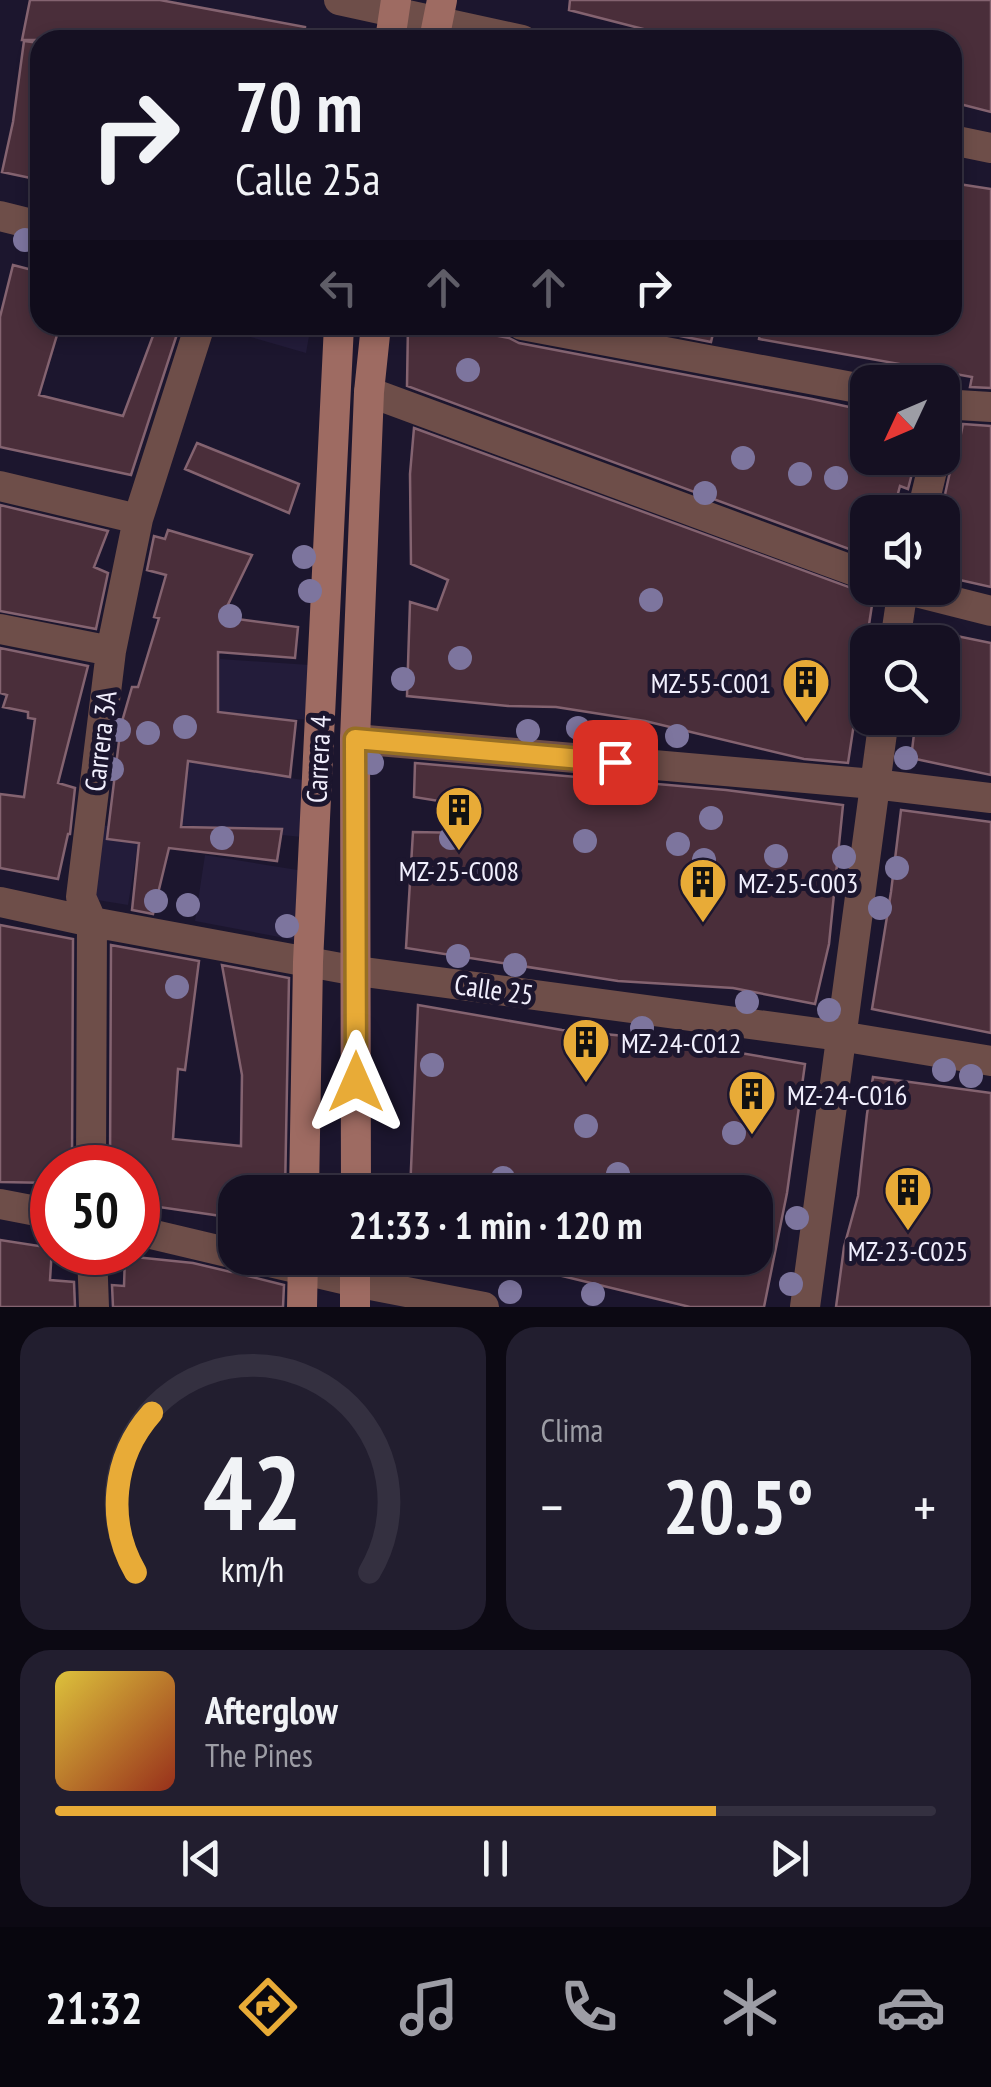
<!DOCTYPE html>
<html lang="es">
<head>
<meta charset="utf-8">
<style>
  :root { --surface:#151022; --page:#221e2f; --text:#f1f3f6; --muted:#9d9da5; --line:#343040; --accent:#e8ab37 }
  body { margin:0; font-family:"PT Sans Narrow",sans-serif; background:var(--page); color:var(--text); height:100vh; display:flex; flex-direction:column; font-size:38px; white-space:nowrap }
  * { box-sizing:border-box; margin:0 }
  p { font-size:32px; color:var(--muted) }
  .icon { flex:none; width:55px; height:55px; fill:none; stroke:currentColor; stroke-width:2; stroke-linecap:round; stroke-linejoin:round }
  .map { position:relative; height:1307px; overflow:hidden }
  .details { display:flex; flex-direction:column; gap:20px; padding:20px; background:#0c0913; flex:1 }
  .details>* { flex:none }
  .top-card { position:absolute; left:30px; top:30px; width:932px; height:305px; border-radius:30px; box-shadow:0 5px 15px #0003,0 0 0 2px var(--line); background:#151022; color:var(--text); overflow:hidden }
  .needle { width:65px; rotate:226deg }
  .tools { position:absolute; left:850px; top:365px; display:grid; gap:20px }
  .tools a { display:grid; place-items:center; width:110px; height:110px; border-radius:20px; background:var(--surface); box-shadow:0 5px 15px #0003,0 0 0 2px var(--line); font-size:50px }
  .speed { position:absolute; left:30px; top:1145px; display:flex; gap:20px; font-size:50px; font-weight:700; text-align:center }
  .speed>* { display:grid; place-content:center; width:130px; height:130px; border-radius:50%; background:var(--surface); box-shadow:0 5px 15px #0003,0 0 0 2px var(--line); line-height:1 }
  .speed .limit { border:15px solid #d22; background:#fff; color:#111 }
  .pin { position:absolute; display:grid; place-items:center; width:85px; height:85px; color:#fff; margin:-42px; border-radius:20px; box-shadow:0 5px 15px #0006 }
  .me { position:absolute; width:110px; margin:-55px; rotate:0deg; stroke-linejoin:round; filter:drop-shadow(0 0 8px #0008) }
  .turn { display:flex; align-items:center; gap:35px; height:210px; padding:0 40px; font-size:45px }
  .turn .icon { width:130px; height:130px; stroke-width:2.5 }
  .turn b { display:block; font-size:70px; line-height:85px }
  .lanes { display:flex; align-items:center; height:95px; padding:0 40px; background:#0003; justify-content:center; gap:50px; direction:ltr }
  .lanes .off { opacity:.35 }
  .big { font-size:75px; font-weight:700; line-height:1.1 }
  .details .widget { flex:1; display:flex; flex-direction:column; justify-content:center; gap:15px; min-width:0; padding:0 35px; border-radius:30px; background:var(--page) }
  .details .dial { align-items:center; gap:0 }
  .dial svg { height:260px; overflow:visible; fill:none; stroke:var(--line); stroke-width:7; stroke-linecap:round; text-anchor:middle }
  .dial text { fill:var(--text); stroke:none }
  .song { display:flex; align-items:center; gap:30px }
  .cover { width:120px; height:120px; border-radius:15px; background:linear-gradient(135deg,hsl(50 70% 55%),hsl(10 70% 35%)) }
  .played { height:10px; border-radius:5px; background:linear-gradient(90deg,var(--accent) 75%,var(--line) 75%) }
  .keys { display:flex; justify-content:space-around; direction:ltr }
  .heat { display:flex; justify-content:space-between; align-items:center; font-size:55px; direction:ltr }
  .details .tiles { flex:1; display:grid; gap:20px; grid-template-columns:1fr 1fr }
  .widget:last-child { grid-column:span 2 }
  .trip { position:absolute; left:218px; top:1175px; width:555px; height:100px; border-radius:30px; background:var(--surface); box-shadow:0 5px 15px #0003,0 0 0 2px var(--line); font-weight:700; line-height:100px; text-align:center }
  .dock { display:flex; height:160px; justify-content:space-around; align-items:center; background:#08060e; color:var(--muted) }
  .dock .icon { width:70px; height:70px }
  .dock .active { color:var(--accent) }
  .dock b { font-size:45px; color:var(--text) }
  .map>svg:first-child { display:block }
  .built { fill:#231c3a }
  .building { fill:#4a2e3a; stroke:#846370; stroke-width:2.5 }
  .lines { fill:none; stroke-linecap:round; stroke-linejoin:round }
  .street { stroke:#6e4e49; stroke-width:30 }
  .secondary { stroke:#9e6b62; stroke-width:30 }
  .tree { fill:#7d759e }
  .route-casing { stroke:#976f24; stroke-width:25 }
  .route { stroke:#e8ab37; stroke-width:18 }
  .labels { text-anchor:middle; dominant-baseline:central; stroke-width:10; stroke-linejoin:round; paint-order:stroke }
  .poi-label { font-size:28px; fill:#f1effd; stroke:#1c162e; text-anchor:start }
  .street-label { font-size:28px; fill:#f1effd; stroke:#1c162e }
</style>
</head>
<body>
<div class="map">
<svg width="991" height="1307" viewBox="0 0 991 1307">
  <rect width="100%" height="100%" fill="#1c162e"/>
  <path class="built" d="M 225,325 L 311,325 L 306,353 L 223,329 Z
    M 220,659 L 325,666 L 321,720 L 218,716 Z
    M 181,761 L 316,782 L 312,838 L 172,824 Z
    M 97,824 L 140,832 L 128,905 L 85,898 Z
    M 205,855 L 310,872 L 306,942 L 195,921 Z"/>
  <path class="building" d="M 30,0 L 160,0 L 305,27 L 304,40 L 22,40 Z
    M 570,0 L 991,0 L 991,112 L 952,102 L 952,40 L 686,40 L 569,10 Z
    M 24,41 L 40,43 L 40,180 L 2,172 L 13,122 Z
    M 952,183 L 991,189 L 991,388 L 970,387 L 972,377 L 759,339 L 761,325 L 952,325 Z
    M 13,265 L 40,272 L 40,325 L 60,325 L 39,395 L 123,416 L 157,325 L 180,325 L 131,475 L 0,447 L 0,317 Z
    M 408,325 L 441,325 L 478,332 L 509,338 L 519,343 L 812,399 L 868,411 L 868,458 L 916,458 L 908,489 L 900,486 L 893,512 L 868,512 L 868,556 L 407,386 Z
    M 624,325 L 715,325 L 711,342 Z
    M 963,424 L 991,426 L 991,587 L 942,576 L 942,530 L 951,501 L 944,499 L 953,458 L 956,458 Z
    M 414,428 L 868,594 L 868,603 L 872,605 L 848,763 L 804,759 L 645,721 L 556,707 L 508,706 L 407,696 L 410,602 L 437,610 L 448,580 L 411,564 L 410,474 Z
    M 197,443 L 299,484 L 289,513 L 185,469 Z
    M 0,505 L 108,531 L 94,567 L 108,573 L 96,629 L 0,611 Z
    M 168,530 L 252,555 L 222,617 L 298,627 L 295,658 L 218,652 L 218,712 L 296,721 L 290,777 L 188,761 L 181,827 L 282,829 L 277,861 L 169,848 L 153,914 L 132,910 L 139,843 L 107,839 L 121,725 L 132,687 L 138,687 L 159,618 L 154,617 L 166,575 L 147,570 L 154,536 L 165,539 Z
    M 942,633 L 991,643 L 991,775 L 911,758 L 916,718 L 942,718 Z
    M 0,648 L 88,666 L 58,783 L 75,788 L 70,834 L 68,834 L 58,879 L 0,868 L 0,794 L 24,797 L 35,719 L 28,718 L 28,712 L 3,707 L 7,695 L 0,693 Z
    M 415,763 L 726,790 L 843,805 L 829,944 L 815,1004 L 733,988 L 618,981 L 406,948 L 413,832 L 468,833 L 470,806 L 414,797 Z
    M 901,810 L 991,822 L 991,1033 L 872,1009 L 891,892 Z
    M 0,925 L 73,939 L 72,1168 L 52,1168 L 52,1183 L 0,1182 Z
    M 111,945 L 199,961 L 185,1070 L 178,1069 L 173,1139 L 241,1146 L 242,1075 L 222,965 L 289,978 L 285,1192 L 235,1192 L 235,1218 L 138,1204 L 138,1168 L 110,1168 Z
    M 418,1005 L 562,1030 L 625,1036 L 667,1045 L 717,1049 L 805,1064 L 787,1193 L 764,1307 L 690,1307 L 525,1267 L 526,1258 L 755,1258 L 755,1192 L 410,1192 Z
    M 873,1077 L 991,1093 L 991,1307 L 836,1307 L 844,1247 L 858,1196 L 867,1114 Z
    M 0,1240 L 52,1248 L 50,1280 L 74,1282 L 75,1307 L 0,1307 Z
    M 125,1256 L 193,1263 L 231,1272 L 240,1272 L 248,1276 L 284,1285 L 283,1307 L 113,1307 L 112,1285 L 124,1286 Z"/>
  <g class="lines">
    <path class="street" d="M 339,0 L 522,40
      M 952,140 L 991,148
      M 0,216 L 40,226
      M 522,325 L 868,390
      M 369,392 L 868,576
      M 942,404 L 991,407
      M 0,486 L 138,519
      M 922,512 L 935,458
      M 900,588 L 991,611
      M 0,629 L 111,651
      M 895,642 L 903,588
      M 355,739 L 874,784 L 991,798
      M 0,902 L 92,922 L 357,971 L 840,1036 L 991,1061
      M 91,1168 L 92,922 L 81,897 L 111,651 L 138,519 L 200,325
      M 0,1204 L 52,1214
      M 138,1231 L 235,1254
      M 92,1252 L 94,1307
      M 252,1258 L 355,1282 L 484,1307
      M 805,1307 L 884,718"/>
    <path class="secondary" d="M 390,40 L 396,0
      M 434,40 L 442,0
      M 304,1192 L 308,962 L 339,325
      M 356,1192 L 355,739 L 369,392 L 376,325
      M 302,1307 L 303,1258
      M 355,1307 L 355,1258"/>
  </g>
  <g class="tree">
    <circle cx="25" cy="240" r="12"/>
    <circle cx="468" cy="370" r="12"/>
    <circle cx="743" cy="458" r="12"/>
    <circle cx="800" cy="474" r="12"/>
    <circle cx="836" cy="478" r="12"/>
    <circle cx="705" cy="493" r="12"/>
    <circle cx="304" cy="557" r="12"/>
    <circle cx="310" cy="591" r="12"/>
    <circle cx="651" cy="600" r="12"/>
    <circle cx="230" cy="616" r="12"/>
    <circle cx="460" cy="658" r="12"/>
    <circle cx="403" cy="679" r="12"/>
    <circle cx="185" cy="727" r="12"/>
    <circle cx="578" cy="728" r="12"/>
    <circle cx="119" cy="730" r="12"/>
    <circle cx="528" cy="731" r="12"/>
    <circle cx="624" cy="732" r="12"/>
    <circle cx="148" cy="733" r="12"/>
    <circle cx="677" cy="736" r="12"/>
    <circle cx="906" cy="758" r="12"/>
    <circle cx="372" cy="763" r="12"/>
    <circle cx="112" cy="769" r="12"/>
    <circle cx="711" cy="818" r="12"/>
    <circle cx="222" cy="838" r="12"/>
    <circle cx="451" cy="838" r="12"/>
    <circle cx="585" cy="841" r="12"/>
    <circle cx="678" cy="844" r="12"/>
    <circle cx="776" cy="856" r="12"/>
    <circle cx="844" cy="857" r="12"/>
    <circle cx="704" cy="860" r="12"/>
    <circle cx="897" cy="868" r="12"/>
    <circle cx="483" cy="872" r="12"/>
    <circle cx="156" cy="901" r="12"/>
    <circle cx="188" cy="905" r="12"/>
    <circle cx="880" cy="908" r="12"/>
    <circle cx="287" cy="926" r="12"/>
    <circle cx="458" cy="956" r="12"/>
    <circle cx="515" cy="965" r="12"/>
    <circle cx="177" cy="987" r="12"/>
    <circle cx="747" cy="1002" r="12"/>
    <circle cx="829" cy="1010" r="12"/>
    <circle cx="642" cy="1028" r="12"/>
    <circle cx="432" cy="1065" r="12"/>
    <circle cx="944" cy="1070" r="12"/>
    <circle cx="971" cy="1076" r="12"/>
    <circle cx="586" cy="1126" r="12"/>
    <circle cx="734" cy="1133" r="12"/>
    <circle cx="618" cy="1174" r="12"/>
    <circle cx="503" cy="1178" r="12"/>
    <circle cx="797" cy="1218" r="12"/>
    <circle cx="791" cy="1284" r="12"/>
    <circle cx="510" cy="1292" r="12"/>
    <circle cx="593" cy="1294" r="12"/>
  </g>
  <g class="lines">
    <g class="route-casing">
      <path id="route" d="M 356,1082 L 355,739 L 615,762"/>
    </g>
    <use href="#route" class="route"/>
  </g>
  <defs>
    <g id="building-pin" transform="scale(2.5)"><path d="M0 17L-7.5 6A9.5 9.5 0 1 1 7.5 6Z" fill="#e8ab37" stroke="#1c162e"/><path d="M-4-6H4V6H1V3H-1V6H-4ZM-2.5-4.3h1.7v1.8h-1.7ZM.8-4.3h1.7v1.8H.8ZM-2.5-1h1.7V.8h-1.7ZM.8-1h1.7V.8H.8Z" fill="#111"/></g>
  </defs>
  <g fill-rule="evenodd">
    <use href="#building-pin" x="806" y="682"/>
    <use href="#building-pin" x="459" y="810"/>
    <use href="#building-pin" x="703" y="882"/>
    <use href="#building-pin" x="586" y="1042"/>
    <use href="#building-pin" x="752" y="1094"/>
    <use href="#building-pin" x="908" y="1190"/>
  </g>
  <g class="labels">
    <g class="poi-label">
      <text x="771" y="682" text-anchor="end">MZ-55-C001</text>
      <text x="459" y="870" text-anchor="middle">MZ-25-C008</text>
      <text x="738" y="882">MZ-25-C003</text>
      <text x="621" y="1042">MZ-24-C012</text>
      <text x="787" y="1094">MZ-24-C016</text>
      <text x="908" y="1250" text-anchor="middle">MZ-23-C025</text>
    </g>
    <g class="street-label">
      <text transform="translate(100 741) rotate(-83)">Carrera 3A</text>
      <text transform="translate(318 759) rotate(-87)">Carrera 4</text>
      <text transform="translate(494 989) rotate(8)">Calle 25</text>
    </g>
  </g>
</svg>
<div class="tools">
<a><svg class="needle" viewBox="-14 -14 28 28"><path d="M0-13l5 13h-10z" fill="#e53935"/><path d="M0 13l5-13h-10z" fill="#9d9da5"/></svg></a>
<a><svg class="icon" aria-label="sound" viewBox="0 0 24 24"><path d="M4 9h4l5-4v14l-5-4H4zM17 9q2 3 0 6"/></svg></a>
<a><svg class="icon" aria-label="search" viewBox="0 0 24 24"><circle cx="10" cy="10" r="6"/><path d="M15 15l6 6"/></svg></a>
</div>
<div class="speed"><div class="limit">50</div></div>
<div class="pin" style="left:615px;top:762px;background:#d93025"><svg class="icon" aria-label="arrive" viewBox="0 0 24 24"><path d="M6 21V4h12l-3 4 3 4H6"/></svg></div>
<svg class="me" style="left:356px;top:1082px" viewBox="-20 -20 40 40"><path d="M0-17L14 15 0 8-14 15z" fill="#e8ab37" stroke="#fff" stroke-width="4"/></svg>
<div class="trip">21:33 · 1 min · 120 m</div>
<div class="top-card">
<div class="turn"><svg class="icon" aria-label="right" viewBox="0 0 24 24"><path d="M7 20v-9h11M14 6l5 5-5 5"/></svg><div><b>70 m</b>Calle 25a</div></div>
<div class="lanes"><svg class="icon off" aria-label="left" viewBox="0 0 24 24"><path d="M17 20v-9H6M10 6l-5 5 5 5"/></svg><svg class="icon off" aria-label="ahead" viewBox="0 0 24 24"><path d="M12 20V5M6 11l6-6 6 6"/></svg><svg class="icon off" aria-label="ahead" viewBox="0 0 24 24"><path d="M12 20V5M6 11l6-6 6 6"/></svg><svg class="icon" aria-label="right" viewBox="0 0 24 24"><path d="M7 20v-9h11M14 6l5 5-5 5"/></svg></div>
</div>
</div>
<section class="details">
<div class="tiles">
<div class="widget dial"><svg viewBox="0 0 100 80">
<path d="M14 69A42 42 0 1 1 86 69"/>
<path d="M14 69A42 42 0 0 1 19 20" stroke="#e8ab37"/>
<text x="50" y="56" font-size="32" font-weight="700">42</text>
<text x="50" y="72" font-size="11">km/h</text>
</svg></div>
<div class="widget"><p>Clima</p>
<div class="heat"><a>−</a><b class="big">20.5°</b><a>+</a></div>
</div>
<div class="widget">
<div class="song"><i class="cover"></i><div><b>Afterglow</b><p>The Pines</p></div></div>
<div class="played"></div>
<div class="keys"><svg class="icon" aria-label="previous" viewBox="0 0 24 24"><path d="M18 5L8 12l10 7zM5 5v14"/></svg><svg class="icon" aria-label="pause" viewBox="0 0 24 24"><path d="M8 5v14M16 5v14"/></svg><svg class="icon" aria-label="next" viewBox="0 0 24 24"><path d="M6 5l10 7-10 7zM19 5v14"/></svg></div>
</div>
</div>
</section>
<nav class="dock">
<b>21:32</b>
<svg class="icon active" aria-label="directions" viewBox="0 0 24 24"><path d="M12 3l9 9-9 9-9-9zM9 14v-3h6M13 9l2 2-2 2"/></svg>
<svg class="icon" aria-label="music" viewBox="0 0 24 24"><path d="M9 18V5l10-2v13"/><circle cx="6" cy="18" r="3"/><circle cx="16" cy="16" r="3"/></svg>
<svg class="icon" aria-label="phone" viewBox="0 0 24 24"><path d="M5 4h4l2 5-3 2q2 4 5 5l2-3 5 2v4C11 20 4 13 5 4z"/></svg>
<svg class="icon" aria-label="climate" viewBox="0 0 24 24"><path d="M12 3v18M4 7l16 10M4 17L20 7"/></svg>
<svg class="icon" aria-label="car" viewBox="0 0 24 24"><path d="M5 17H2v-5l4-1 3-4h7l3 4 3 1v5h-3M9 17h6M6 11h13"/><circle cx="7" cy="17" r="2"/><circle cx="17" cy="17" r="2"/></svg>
</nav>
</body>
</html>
